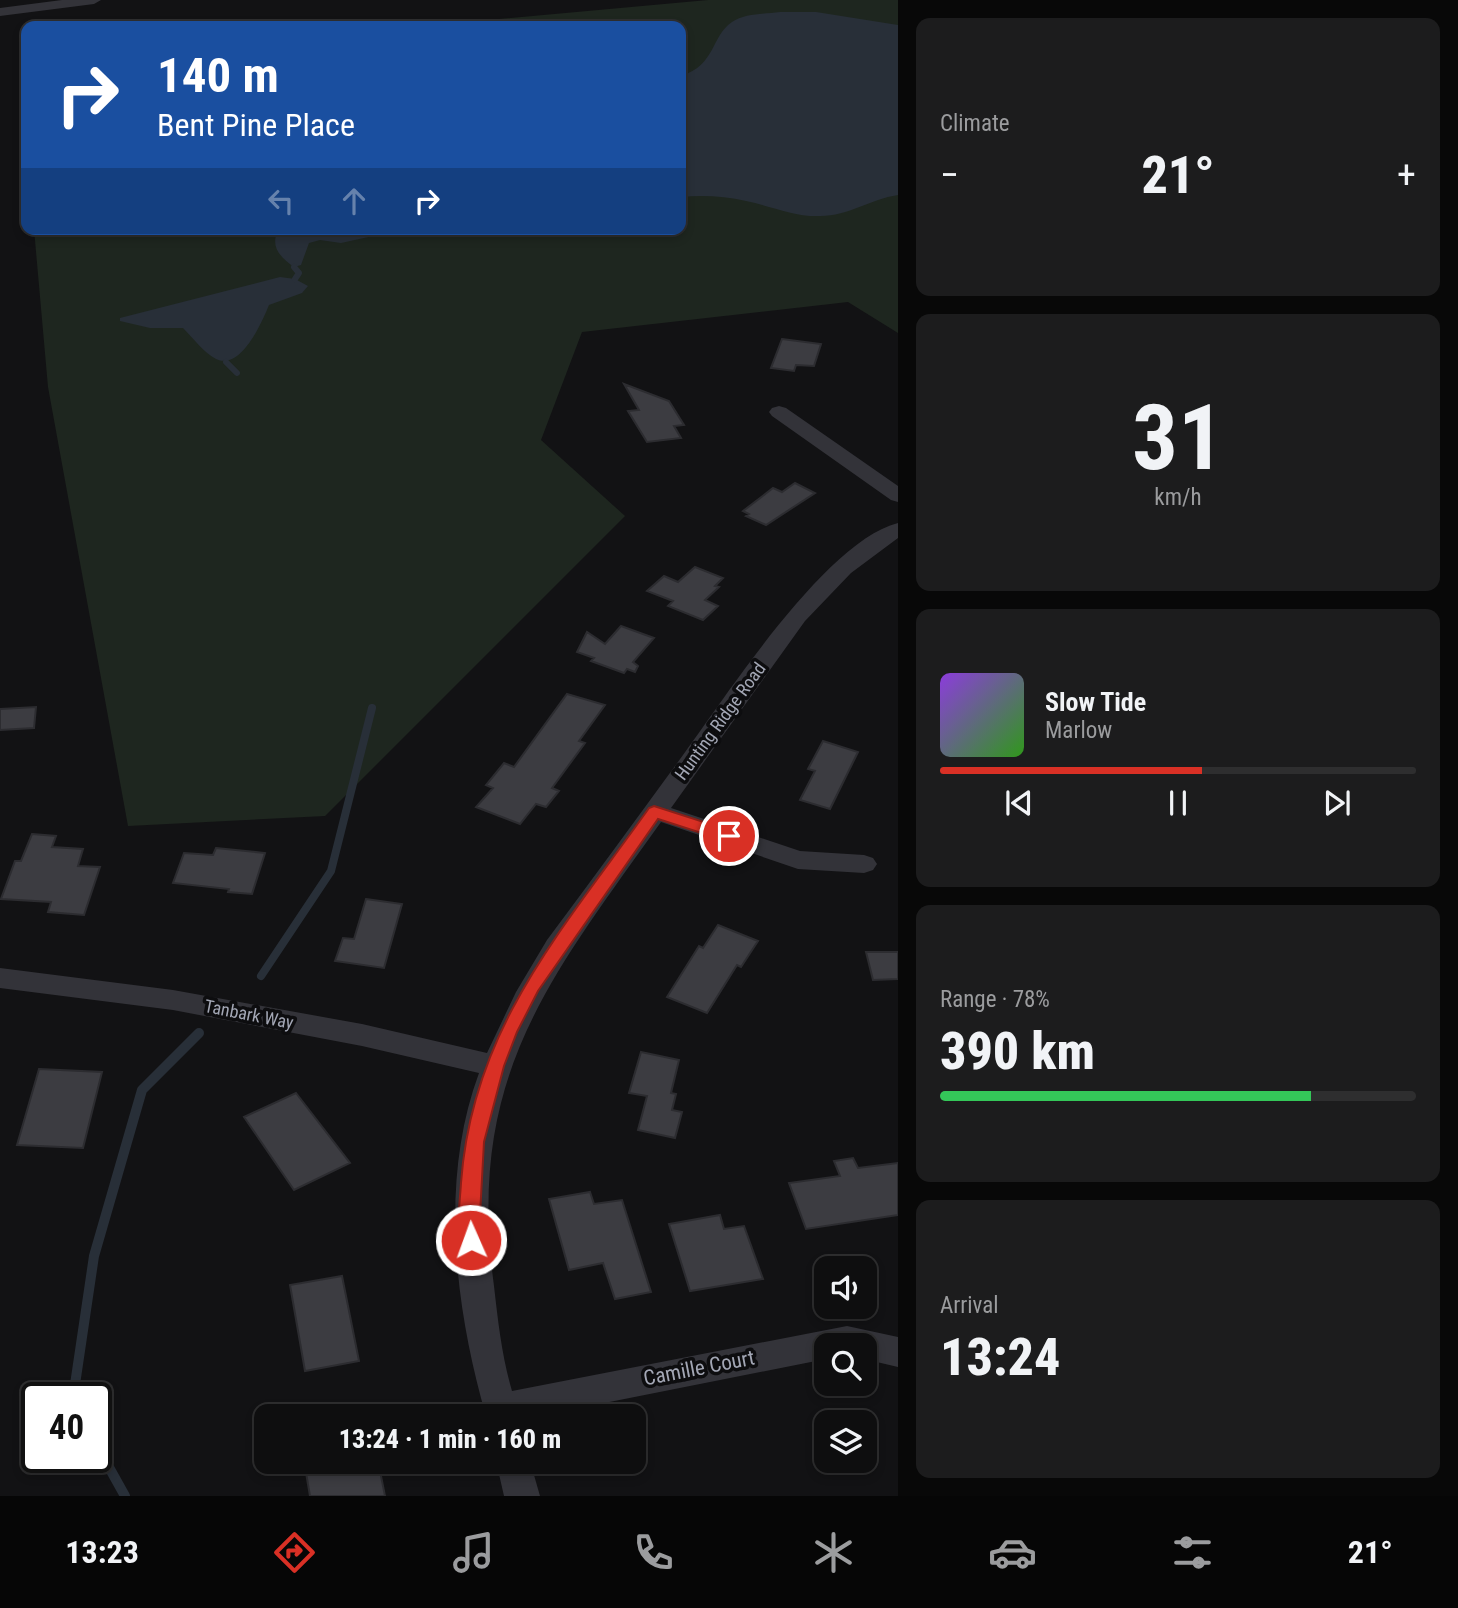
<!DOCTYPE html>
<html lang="en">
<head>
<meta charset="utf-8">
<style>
  :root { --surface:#0e0e0f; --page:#1c1c1d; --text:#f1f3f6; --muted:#9b9c9e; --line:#2e2e2f; --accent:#d93025 }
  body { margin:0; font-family:"Roboto Condensed",sans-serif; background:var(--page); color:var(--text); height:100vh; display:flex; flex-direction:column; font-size:26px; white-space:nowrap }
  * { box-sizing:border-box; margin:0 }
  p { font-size:23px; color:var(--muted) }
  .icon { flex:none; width:38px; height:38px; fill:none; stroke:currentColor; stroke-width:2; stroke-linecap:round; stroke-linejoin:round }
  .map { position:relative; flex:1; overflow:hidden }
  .drawer { display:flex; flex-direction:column; gap:18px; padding:18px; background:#080808; width:560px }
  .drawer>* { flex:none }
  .hud { position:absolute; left:21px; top:21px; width:665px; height:214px; border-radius:14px; box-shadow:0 4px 10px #0003,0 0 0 2px var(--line); background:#1a4fa0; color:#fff; overflow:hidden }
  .fabs { position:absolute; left:814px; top:1256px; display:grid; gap:14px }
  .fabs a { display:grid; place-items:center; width:63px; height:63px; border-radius:14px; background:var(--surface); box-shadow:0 4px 10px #0003,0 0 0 2px var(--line); font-size:35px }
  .speed { position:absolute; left:21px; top:1382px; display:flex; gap:14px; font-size:35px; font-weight:700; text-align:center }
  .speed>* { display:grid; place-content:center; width:91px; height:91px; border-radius:50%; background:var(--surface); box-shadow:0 4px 10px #0003,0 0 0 2px var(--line); line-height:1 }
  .speed .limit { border:4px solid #111; border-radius:10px; background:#fff; color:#111 }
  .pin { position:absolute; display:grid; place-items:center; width:60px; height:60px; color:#fff; margin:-30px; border:4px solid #fff; border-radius:50%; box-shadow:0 2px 7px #0007 }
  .me { position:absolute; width:77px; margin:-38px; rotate:358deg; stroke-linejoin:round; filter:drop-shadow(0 0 5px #0008) }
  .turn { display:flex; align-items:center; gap:24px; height:147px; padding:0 21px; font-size:32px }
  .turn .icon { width:91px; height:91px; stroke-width:2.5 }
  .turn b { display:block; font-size:49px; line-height:60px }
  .lanes { display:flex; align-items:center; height:66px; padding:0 21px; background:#0003; justify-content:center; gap:35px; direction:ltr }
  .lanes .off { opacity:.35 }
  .big { font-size:52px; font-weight:800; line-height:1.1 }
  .drawer .widget { flex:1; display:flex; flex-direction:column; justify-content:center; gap:10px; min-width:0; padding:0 24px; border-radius:14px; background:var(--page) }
  .drawer .dial { align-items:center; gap:0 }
  .dial b { font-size:91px; line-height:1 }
  .song { display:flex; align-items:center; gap:21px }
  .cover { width:84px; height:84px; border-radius:10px; background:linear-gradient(135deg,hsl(270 70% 55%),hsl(110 70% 35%)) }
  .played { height:7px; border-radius:4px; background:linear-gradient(90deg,var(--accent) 55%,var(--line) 55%) }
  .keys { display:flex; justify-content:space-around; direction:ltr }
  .heat { display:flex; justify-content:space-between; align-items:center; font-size:38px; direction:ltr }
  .charge { height:10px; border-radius:5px; background:linear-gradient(90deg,#34c759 78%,var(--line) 0) }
  .trip { position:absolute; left:254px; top:1404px; width:392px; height:70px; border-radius:14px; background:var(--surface); box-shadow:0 4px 10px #0003,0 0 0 2px var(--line); font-weight:800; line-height:70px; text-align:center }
  .menu { display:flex; height:112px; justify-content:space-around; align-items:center; background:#060606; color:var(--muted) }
  .menu .icon { width:49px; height:49px }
  .menu .on { color:var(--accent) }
  .menu b { font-size:32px; color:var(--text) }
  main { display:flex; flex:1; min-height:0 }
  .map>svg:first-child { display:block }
  .green { fill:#1e261f }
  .water { fill:#282f38 }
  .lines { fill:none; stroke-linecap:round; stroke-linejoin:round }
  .stream-far2 { stroke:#282f38; stroke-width:6 }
  .stream-far1 { stroke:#282f38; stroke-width:8 }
  .stream { stroke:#282f38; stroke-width:10 }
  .building { fill:#3c3c41; stroke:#2c2c30; stroke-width:2 }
  .minor { fill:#333339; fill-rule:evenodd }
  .route { fill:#d93025; stroke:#8d1f18; stroke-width:2 }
  .labels { text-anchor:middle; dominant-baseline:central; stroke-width:7; stroke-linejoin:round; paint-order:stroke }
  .street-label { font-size:18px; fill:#a3a7b5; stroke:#0d0d0f }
  .near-street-label { font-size:21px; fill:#a3a7b5; stroke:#0d0d0f }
</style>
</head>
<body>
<main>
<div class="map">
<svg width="898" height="1496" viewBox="0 0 898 1496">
  <rect width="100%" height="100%" fill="#121214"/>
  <path class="green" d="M 708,0 L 898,0 L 898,333 L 848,302 L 582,332 L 541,440 L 625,516 L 325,816 L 128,826 L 48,387 L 34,229 L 681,229 L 681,26 L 422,26 Z"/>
  <path class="water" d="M 780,12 L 816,12 L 898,25 L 898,195 C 870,199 849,216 820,216 C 795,217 771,206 746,201 C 725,196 702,195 681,197 L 681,76 C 716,65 711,36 732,22 C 745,13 765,14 780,12 Z
    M 279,229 L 405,229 L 341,243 L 320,240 L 309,243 L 301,265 L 294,267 C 280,257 269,246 279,229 Z
    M 280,277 L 295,279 L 308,286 L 302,293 L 269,305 C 262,322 241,371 216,359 C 204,353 193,338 183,328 L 150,328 L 120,321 L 120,318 Z"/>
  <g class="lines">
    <path class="stream-far2" d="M 294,267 L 299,273 L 295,279
      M 226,362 L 237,373"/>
    <path class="stream-far1" d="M 261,976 L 331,871 L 372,708"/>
    <path class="stream" d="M 73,1398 L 94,1256 L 142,1090 L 199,1033
      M 96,1444 L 125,1496"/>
  </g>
  <path class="building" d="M 782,339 L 821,344 L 814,366 L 796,365 L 794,371 L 771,368 Z
    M 624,384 L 669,401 L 684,425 L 674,426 L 681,438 L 647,442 L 628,411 L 639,410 Z
    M 795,483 L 815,493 L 766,525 L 746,516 L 749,514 L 743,511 L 773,488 L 782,492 Z
    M 695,567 L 723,578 L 715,586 L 719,587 L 705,600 L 718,606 L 703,620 L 668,606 L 673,601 L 647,591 L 664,576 L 678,582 Z
    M 621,626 L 654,638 L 633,662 L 638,666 L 635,672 L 627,669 L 624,673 L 591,661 L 594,658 L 577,652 L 587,632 L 605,644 Z
    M 567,694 L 605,705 L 579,741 L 585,743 L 552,788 L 559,791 L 546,807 L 536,804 L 520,824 L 476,807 L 493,788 L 486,785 L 504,763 L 514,767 Z
    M 36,707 L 34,728 L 0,730 L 0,709 Z
    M 823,741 L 858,752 L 830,809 L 800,800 L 815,771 L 808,769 Z
    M 32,834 L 56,836 L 52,847 L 83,849 L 78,866 L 100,867 L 84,915 L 48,912 L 51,902 L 1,899 L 15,861 L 21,861 Z
    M 216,848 L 265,853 L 252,894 L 228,892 L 229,889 L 173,883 L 184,853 L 213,855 Z
    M 366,899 L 402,904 L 384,968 L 335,961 L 343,938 L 354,939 Z
    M 718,925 L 758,941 L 741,967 L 737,965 L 707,1013 L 667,997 L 699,946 L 703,948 Z
    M 866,952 L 898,952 L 898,979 L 873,980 Z
    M 641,1052 L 679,1060 L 671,1093 L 676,1094 L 672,1110 L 682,1112 L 675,1138 L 638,1130 L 647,1096 L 629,1093 Z
    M 39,1069 L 102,1072 L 83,1148 L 17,1145 Z
    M 296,1093 L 350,1163 L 294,1190 L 244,1117 Z
    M 853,1158 L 858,1168 L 898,1163 L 898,1215 L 806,1229 L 789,1183 L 840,1176 L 834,1161 Z
    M 590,1192 L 594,1204 L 622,1200 L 651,1292 L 615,1299 L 603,1263 L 569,1270 L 549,1199 Z
    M 720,1215 L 724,1229 L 744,1226 L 763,1279 L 690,1291 L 669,1224 Z
    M 342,1276 L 359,1361 L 305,1371 L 290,1285 Z
    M 304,1461 L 378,1461 L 385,1496 L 310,1496 Z"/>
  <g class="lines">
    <path class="minor" d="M 62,0 L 101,0 L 94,4 L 0,16 L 0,8 Z
      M 779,406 L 786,408 L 898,486 L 898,502 L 891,500 L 772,416 L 769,412 L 772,408 Z
      M 898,523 L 898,538 L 851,573 L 805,621 L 671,808 L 800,851 L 864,855 L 873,858 L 877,864 L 873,870 L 864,873 L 798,869 L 661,822 C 547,982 466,1078 494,1286 C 498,1321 502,1357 512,1391 L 847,1326 L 898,1337 L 898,1367 L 864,1359 L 864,1346 L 826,1346 L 826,1359 L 539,1416 L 486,1416 C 455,1308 439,1181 479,1073 L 362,1046 L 173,1010 L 0,988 L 0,968 L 173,990 L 362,1024 L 487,1053 L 516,992 L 547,940 C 593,878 638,817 683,755 C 727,695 826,541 898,523 Z
      M 496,1461 L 530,1461 L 540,1496 L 504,1496 Z"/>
  </g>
  <path class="route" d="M 654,806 L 735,832 L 737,836 L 729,842 L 658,819 L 538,991 L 517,1032 L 504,1066 L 484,1142 L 480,1215 L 482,1240 L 479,1246 L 471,1249 L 464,1246 C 455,1228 460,1203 461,1183 C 472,1028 563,929 649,808 Z"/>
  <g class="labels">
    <g class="street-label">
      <text transform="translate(720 721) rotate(-54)">Hunting Ridge Road</text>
      <text transform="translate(249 1014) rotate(11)">Tanbark Way</text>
    </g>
    <g class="near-street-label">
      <text transform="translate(699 1368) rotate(-11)">Camille Court</text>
    </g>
  </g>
</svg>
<div class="fabs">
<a><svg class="icon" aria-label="sound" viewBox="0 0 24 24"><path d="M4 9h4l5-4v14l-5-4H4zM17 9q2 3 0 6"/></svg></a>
<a><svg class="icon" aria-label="search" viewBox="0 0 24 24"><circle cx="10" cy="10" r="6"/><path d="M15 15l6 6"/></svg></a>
<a><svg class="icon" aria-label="layers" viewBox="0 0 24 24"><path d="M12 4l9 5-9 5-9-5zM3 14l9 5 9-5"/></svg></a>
</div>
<div class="speed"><div class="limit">40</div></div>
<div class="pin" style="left:729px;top:836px;background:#d93025"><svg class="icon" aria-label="arrive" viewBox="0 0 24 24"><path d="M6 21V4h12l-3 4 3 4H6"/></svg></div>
<svg class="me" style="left:471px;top:1240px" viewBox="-20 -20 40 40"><circle r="17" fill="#d93025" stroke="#fff" stroke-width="3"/><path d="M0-11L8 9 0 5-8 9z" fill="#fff"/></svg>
<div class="trip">13:24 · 1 min · 160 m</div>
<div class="hud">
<div class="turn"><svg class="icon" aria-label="right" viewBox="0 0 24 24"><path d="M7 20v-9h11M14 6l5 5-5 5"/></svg><div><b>140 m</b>Bent Pine Place</div></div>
<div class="lanes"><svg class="icon off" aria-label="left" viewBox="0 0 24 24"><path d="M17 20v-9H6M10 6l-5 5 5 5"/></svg><svg class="icon off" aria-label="ahead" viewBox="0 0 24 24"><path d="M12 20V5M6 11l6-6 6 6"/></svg><svg class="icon" aria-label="right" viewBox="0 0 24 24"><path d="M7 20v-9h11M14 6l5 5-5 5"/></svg></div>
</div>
</div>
<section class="drawer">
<div class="widget"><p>Climate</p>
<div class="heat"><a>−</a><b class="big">21°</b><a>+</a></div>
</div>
<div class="widget dial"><b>31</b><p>km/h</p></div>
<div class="widget">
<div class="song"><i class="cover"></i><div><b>Slow Tide</b><p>Marlow</p></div></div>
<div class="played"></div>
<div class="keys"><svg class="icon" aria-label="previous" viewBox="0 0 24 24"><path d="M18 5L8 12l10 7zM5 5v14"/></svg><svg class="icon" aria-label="pause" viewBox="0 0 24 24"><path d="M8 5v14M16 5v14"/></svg><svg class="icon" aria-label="next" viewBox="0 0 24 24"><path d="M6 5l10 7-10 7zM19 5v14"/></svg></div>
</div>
<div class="widget"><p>Range · 78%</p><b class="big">390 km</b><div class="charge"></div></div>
<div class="widget"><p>Arrival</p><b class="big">13:24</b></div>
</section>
</main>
<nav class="menu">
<b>13:23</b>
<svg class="icon on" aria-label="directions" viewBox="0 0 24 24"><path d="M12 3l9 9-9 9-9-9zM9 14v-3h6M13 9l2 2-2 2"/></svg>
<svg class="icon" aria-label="music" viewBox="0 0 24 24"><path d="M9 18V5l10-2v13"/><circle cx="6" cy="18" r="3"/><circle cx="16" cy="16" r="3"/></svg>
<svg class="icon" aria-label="phone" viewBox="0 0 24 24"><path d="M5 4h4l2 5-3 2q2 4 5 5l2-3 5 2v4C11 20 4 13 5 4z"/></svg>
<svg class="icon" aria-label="climate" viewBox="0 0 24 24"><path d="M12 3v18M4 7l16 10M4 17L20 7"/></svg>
<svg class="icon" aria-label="car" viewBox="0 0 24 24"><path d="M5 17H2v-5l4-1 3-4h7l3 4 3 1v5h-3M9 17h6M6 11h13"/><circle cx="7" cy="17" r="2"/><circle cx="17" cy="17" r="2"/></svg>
<svg class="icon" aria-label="filters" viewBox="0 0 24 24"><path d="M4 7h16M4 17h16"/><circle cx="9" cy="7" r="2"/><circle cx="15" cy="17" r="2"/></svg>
<b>21°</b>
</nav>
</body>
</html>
